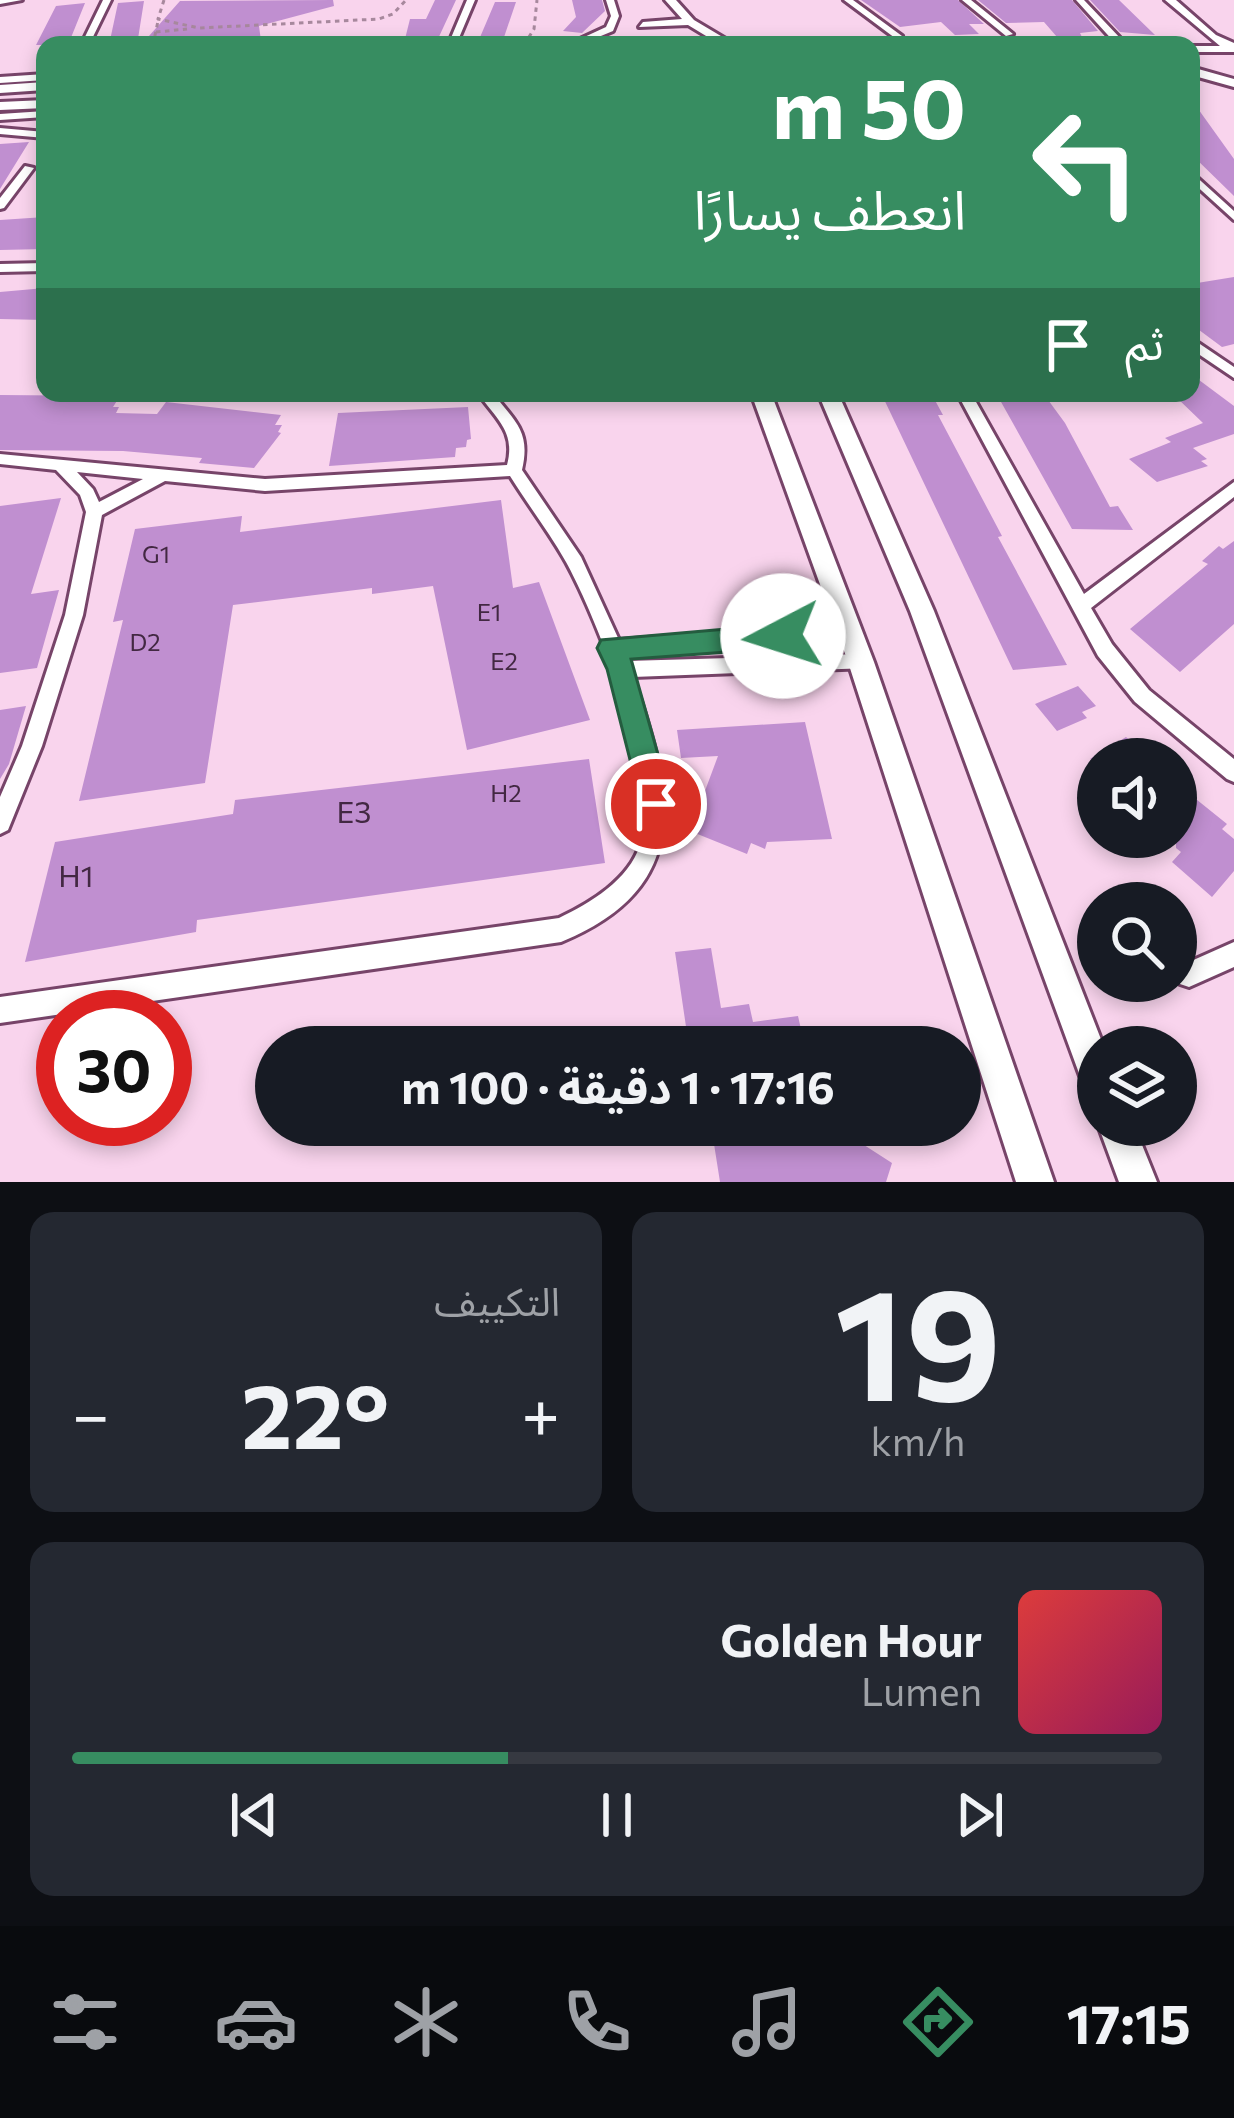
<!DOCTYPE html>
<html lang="ar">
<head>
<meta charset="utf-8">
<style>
  :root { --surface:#171b24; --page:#242831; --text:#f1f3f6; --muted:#9ea1a6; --line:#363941; --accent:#378d61 }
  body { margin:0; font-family:Commissioner,"Noto Sans Arabic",sans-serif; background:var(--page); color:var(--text); direction:rtl; height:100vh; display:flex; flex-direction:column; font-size:45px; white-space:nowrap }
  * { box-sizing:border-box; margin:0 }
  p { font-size:39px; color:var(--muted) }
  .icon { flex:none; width:66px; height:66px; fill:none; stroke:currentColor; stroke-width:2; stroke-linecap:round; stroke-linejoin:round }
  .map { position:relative; height:1182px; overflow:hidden; direction:ltr }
  .drawer { display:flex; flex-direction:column; gap:30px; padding:30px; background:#0d0f14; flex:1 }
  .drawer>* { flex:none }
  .hud { position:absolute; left:36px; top:36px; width:1164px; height:366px; border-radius:24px; box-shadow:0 6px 18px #0003; direction:rtl; background:#378d61; color:#fff; overflow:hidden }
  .buttons { position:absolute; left:1077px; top:738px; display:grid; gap:24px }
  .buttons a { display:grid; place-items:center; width:120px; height:120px; border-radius:50%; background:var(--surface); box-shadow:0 6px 18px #0003; font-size:60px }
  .speed { position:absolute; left:36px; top:990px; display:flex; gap:24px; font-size:60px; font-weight:700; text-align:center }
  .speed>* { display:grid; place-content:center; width:156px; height:156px; border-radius:50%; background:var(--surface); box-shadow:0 6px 18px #0003; line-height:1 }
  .speed .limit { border:18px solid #d22; background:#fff; color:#111 }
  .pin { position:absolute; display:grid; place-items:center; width:102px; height:102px; color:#fff; margin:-51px; border:6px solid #fff; border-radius:50%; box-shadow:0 3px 12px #0007 }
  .me { position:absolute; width:132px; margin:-66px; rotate:265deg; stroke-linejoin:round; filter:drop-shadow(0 0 9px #0008) }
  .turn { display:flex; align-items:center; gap:42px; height:252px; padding:0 36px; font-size:54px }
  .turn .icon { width:156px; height:156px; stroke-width:2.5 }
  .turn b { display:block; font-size:84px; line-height:102px }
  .then { display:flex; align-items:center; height:114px; padding:0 36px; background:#0003; gap:24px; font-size:45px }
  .big { font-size:90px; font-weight:700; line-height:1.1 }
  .drawer .tile { flex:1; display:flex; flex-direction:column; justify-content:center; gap:18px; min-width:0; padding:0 42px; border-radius:24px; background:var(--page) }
  .drawer .dial { align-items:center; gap:0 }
  .dial b { font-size:156px; line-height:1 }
  .song { display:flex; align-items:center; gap:36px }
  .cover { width:144px; height:144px; border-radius:18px; background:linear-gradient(135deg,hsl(0 70% 55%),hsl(330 70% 35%)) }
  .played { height:12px; border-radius:6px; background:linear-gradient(90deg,var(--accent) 40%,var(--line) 40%) }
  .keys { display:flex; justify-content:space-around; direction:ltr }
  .heat { display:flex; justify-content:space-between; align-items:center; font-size:66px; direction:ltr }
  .drawer .tiles { flex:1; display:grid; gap:30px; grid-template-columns:1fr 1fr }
  .tile:last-child { grid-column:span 2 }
  .trip { position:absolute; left:255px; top:1026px; width:726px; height:120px; border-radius:60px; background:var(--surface); box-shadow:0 6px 18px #0003; font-weight:700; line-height:120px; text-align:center; direction:rtl }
  .tab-bar { display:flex; height:192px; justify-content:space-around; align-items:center; background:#090b0e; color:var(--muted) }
  .tab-bar .icon { width:84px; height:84px }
  .tab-bar .current { color:var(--accent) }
  .tab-bar b { font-size:54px; color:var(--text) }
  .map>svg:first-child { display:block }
  .building { fill:#c08fd0 }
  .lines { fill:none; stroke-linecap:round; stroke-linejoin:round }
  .minor-casing { stroke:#774469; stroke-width:6 }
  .tertiary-casing { stroke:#774469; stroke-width:6 }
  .path { stroke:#a7889d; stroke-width:3; stroke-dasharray:4.5 4.5; stroke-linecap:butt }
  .minor { fill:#fff; fill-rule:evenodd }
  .tertiary { fill:#fff; fill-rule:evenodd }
  .route { fill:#378d61; stroke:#245c3f; stroke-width:3 }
  .labels { text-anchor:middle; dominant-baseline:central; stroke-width:9; stroke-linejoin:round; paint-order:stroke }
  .number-label { font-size:24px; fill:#422842 }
  .near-number-label { font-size:30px; fill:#422842 }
</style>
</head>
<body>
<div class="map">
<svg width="1234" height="1182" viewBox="0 0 1234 1182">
  <rect width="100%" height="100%" fill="#f9d4ed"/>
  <path class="building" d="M 333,0 L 334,6 L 259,26 L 261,41 L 141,45 L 180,1 Z
    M 435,0 L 456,0 L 437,41 L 405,39 L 410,19 L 426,19 Z
    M 572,0 L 602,0 L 605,11 L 582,33 L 563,31 L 576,17 Z
    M 861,0 L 958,0 L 984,24 L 969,24 L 979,34 L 955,35 L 941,22 L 900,27 Z
    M 978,0 L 1072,0 L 1098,31 L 1080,33 L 1086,45 L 1064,45 L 1044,22 L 1006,23 Z
    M 1090,0 L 1119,0 L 1155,35 L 1120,32 Z
    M 144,1 L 137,45 L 109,45 L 118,3 Z
    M 495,2 L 516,2 L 502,43 L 478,42 Z
    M 85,3 L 68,45 L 36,45 L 56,6 Z
    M 1191,99 L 1234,159 L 1234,196 L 1191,154 Z
    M 29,142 L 0,189 L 0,144 Z
    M 45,217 L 45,249 L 0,250 L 0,220 Z
    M 1234,277 L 1234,344 L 1222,347 L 1191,324 L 1191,284 Z
    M 45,288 L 45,320 L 0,319 L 0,292 Z
    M 1191,374 L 1234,406 L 1234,434 L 1193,448 L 1207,459 L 1201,461 L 1208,466 L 1157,482 L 1129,459 L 1171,442 L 1165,438 L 1203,423 L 1176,397 L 1191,393 Z
    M 881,393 L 931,393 L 943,415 L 938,415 L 1002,536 L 998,537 L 1067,665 L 1013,670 Z
    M 996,393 L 1043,393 L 1065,423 L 1110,507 L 1118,506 L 1133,530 L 1072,529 Z
    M 0,395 L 120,396 L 113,407 L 119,407 L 116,413 L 157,414 L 166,402 L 281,415 L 275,425 L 282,425 L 278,432 L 281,433 L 254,468 L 199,463 L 202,458 L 123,451 L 0,450 Z
    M 468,407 L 471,439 L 467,440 L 466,447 L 456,448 L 455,457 L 329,466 L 338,413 Z
    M 61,498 L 31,594 L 59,590 L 37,668 L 0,673 L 0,506 Z
    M 501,500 L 513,588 L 539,582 L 590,720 L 467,750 L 433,586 L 372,594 L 372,588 L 233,605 L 205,783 L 79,801 L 123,620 L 113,622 L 135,529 L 242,516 L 240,532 Z
    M 1234,541 L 1234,624 L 1180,672 L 1130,629 L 1208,564 L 1202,561 L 1219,546 L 1223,549 Z
    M 1078,686 L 1096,706 L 1082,712 L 1087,718 L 1057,731 L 1035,704 Z
    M 26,706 L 9,764 L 0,779 L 0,710 Z
    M 805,722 L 832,839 L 767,842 L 765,849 L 751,843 L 747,854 L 690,831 L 718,756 L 681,758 L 677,730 Z
    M 1126,737 L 1150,759 L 1090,759 Z
    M 589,759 L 605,863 L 197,920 L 196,932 L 25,962 L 55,842 L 233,814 L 235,800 Z
    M 1176,783 L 1227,824 L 1222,829 L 1234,839 L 1234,871 L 1212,897 L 1172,862 L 1181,852 L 1176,848 Z
    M 711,948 L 721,1008 L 749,1004 L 753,1022 L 798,1016 L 805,1047 L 689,1047 L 675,952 Z
    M 711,1125 L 833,1125 L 892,1163 L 886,1182 L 720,1182 Z"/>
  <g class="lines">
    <g class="minor-casing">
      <path id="minor" d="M 0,0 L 22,0 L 0,4 Z
        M 103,0 L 111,0 L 89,45 L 81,45 Z
        M 467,0 L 475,0 L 456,45 L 448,45 Z
        M 606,0 L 614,0 L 619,16 L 613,31 L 579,45 L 567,45 L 606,27 L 611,16 Z
        M 844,0 L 853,0 L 902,36 L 895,38 Z
        M 962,0 L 971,0 L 1013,34 L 1006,36 Z
        M 1076,0 L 1084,0 L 1122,40 L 1122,44 L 1116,44 Z
        M 45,74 L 45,80 L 0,83 L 0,77 Z
        M 45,111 L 45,117 L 0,120 L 0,114 Z
        M 0,128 L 45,132 L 45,138 L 0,134 Z
        M 25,166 L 34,168 L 4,208 L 0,209 L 0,198 Z
        M 1191,172 L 1234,211 L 1234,220 L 1191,181 Z
        M 45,263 L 45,271 L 0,272 L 0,264 Z
        M 1191,338 L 1234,367 L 1234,378 L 1191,349 Z
        M 478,393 L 493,393 C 515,422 531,431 522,470 L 581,557 L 619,640 L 783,628 L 843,607 L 850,609 L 852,614 L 850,619 L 783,644 L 625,655 L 627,661 L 861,654 L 868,656 L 871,662 L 868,668 L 633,677 C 672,792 696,886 561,942 L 0,1023 L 0,997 L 559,918 C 590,903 629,880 640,845 C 659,777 599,622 566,562 C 549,532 528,505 510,476 L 265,491 L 165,481 L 102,515 L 83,615 L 42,746 L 8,830 L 0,834 L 0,797 L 22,746 L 65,615 L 86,512 L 80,495 L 56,470 L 0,464 L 0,454 L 265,479 L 507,465 C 516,431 496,419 478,393 ZM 77,472 L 143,479 L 99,502 L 93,489 Z
        M 957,393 L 971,393 L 1084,594 L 1234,482 L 1234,497 L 1091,608 L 1112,644 L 1149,690 L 1234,759 L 1234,782 L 1227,779 L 1135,702 L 1098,656 Z
        M 1234,942 L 1234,967 L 1189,987 L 1180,984 L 1177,975 L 1180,966 Z"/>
    </g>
    <g class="tertiary-casing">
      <path id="tertiary" d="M 665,0 L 676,0 L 694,20 L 736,45 L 649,45 L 655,42 L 716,42 L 688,25 L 639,27 L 643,22 L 682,19 Z
        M 1165,0 L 1176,0 L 1216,35 L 1234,43 L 1234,52 L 1191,52 L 1191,46 L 1220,46 Z
        M 1191,67 L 1234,79 L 1234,87 L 1191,75 Z
        M 45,82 L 45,90 L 0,93 L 0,85 Z
        M 45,100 L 45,108 L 0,110 L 0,102 Z
        M 751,393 L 771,393 L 874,662 L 1054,1182 L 1016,1182 L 848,662 Z
        M 818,393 L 838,393 L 934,611 L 1104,1047 L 1098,1047 L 1098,1094 L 1086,1088 L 1080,1076 L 910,611 Z
        M 1098,1125 L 1134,1125 L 1157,1182 L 1119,1182 Z"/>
    </g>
    <path class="path" d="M 164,0 L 158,19 L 199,28 L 379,19 L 393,14 L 406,0
      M 156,32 L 187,29
      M 153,45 L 158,21
      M 524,45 L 534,29 L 537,0"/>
    <use href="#minor" class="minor"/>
    <use href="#tertiary" class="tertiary"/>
  </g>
  <path class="route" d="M 783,624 L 793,628 L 797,636 L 793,644 L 783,648 L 631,659 L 672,804 L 667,815 L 656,819 L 644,815 L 607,669 L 597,648 L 601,640 Z"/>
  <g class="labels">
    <g class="number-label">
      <text x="156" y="553">G1</text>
      <text x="489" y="611">E1</text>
      <text x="145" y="641">D2</text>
      <text x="504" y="660">E2</text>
      <text x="506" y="792">H2</text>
    </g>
    <g class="near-number-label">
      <text x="354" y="810">E3</text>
      <text x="76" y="874">H1</text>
    </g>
  </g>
</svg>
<div class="buttons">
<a><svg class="icon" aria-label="sound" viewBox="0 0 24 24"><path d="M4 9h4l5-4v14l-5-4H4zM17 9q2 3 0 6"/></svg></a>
<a><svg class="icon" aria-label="search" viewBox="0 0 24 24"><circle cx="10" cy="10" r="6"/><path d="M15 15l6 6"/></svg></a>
<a><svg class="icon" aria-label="layers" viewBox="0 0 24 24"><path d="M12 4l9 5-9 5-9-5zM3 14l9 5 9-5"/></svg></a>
</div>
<div class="speed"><div class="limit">30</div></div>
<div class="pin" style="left:656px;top:804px;background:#d93025"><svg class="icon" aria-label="arrive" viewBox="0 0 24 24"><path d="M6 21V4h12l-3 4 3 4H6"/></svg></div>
<svg class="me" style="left:783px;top:636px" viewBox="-20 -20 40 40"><circle r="19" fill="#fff"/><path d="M0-13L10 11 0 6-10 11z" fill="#378d61"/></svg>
<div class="trip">17:16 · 1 دقيقة · 100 m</div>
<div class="hud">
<div class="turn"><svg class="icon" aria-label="left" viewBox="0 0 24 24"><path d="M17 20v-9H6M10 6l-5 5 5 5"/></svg><div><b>50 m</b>انعطف يسارًا</div></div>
<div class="then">ثم<svg class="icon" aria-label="arrive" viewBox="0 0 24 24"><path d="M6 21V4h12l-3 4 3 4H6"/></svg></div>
</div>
</div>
<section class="drawer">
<div class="tiles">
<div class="tile dial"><b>19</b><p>km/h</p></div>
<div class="tile"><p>التكييف</p>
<div class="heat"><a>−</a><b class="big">22°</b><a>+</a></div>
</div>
<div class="tile">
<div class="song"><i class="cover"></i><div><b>Golden Hour</b><p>Lumen</p></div></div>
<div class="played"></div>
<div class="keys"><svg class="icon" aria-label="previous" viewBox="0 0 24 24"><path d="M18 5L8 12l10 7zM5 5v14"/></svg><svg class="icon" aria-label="pause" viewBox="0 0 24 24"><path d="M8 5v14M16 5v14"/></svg><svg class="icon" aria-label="next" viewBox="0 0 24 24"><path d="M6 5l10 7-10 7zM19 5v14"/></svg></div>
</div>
</div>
</section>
<nav class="tab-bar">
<b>17:15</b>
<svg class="icon current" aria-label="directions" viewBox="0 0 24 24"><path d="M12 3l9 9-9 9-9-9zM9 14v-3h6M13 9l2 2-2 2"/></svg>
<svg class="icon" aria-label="music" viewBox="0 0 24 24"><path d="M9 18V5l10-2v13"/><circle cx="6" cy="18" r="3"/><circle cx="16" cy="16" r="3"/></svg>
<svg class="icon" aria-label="phone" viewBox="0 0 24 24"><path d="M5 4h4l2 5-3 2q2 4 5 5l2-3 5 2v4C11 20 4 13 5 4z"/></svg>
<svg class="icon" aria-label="climate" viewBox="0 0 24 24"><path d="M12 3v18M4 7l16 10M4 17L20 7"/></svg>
<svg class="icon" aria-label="car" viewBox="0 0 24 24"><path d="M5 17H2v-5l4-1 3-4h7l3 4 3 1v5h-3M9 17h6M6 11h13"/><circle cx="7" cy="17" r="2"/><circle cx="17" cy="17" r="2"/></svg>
<svg class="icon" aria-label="filters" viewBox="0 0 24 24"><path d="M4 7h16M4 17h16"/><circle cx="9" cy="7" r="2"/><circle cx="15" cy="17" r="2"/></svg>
</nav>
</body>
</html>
